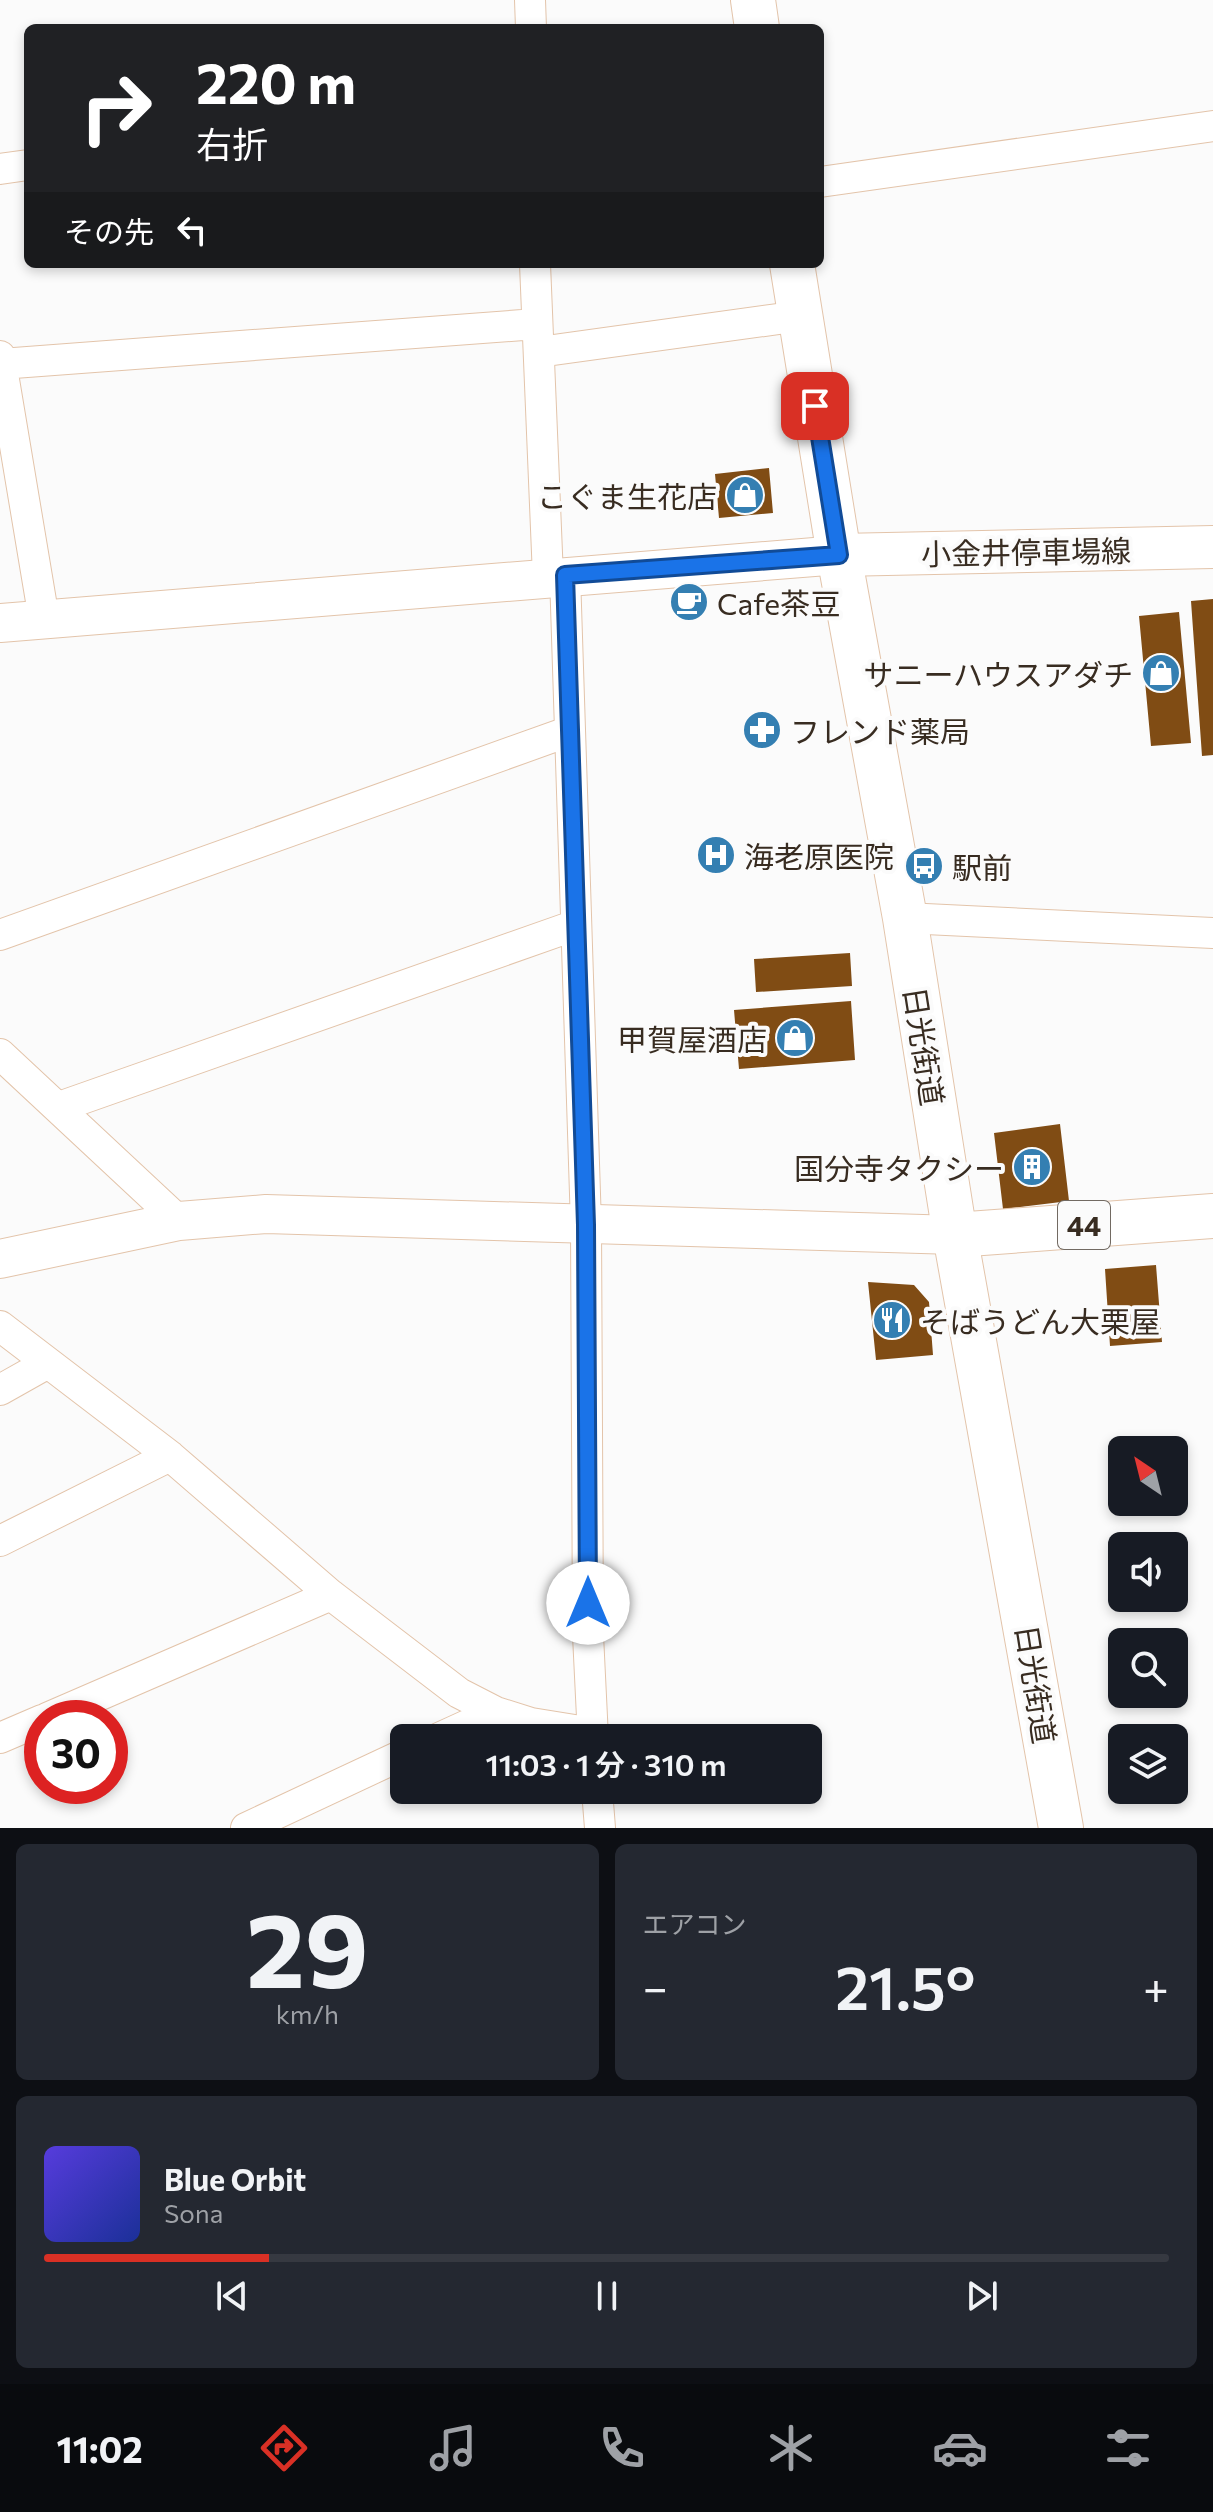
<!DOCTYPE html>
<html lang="ja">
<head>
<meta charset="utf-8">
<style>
  :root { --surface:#171b24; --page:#242831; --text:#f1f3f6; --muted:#9ea1a6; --line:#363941; --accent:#d93025 }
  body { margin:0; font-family:Commissioner,"Noto Sans JP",sans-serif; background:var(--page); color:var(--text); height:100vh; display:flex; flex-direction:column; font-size:30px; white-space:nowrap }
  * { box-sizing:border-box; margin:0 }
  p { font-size:26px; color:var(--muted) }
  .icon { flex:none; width:44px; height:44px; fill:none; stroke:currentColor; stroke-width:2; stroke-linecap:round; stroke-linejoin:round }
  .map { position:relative; height:1828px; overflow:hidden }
  .sheet { display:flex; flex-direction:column; gap:16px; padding:16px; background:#0d0f14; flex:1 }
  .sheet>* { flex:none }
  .hud { position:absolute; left:24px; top:24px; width:800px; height:244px; border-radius:12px; box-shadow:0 4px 12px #0003; background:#202124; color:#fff; overflow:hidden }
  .needle { width:52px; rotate:325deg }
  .tools { position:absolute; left:1108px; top:1436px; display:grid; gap:16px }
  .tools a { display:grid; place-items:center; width:80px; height:80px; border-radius:12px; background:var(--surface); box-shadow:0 4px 12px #0003; font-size:40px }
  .speed { position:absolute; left:24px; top:1700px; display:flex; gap:16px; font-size:40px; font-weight:700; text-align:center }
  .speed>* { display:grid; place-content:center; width:104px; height:104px; border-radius:50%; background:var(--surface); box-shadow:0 4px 12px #0003; line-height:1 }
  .speed .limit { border:12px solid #d22; background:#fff; color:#111 }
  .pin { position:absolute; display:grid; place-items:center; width:68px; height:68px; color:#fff; margin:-34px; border-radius:16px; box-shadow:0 4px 12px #0006 }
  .me { position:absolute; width:88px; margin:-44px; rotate:0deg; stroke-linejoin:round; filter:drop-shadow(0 0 6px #0008) }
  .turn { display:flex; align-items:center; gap:28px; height:168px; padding:0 40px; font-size:36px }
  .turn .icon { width:104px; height:104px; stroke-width:2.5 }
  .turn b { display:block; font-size:56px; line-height:68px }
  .then { display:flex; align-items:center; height:76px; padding:0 40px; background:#0003; gap:16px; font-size:30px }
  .big { font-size:60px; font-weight:600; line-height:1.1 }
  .sheet .card { flex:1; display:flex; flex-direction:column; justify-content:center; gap:12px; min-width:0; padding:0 28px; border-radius:12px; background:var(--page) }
  .sheet .dial { align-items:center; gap:0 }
  .dial b { font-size:104px; line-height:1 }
  .song { display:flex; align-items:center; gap:24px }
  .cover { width:96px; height:96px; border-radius:12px; background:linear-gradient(135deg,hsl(250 70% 55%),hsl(230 70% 35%)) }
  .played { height:8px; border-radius:4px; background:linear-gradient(90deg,var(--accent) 20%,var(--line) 20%) }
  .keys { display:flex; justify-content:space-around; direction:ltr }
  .heat { display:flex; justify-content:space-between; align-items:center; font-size:44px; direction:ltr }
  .sheet .tiles { flex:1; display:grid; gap:16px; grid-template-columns:1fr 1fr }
  .card:last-child { grid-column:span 2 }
  .trip { position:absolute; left:390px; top:1724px; width:432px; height:80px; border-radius:12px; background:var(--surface); box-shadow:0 4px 12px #0003; font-weight:600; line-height:80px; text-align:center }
  .dock { display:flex; height:128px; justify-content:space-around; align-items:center; background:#090b0e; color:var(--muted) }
  .dock .icon { width:56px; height:56px }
  .dock .current { color:var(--accent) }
  .dock b { font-size:36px; color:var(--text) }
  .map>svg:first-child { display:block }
  .building { fill:#804c14 }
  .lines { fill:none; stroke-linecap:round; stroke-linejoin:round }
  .minor-casing { stroke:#e3c4aa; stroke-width:32 }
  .tertiary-casing { stroke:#e3c4aa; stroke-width:40 }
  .secondary-casing { stroke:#e3c4aa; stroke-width:44 }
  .primary-casing { stroke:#e3c4aa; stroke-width:46 }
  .trunk-casing { stroke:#e3c4aa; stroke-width:46 }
  .minor { stroke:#fff; stroke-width:30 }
  .tertiary { stroke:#fff; stroke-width:38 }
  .secondary { stroke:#fff; stroke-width:42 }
  .primary { stroke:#fff; stroke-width:44 }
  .trunk { stroke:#fff; stroke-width:44 }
  .route-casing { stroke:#114b97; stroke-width:20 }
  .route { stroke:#1a73e8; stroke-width:14 }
  .labels { text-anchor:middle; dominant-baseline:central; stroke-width:8; stroke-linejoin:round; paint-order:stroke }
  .shield { fill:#fbfbfb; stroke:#726a62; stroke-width:2 }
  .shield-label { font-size:28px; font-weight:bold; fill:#382c21 }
  .poi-label { font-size:30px; fill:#382c21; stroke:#fbfbfb; text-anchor:start }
  .street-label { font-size:30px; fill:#382c21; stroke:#fbfbfb }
</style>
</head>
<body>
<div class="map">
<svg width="1213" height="1828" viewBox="0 0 1213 1828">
  <rect width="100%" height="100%" fill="#fbfbfb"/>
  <path class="building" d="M 769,468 L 773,513 L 719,518 L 715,474 Z
    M 1213,599 L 1213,755 L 1202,756 L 1191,601 Z
    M 1179,612 L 1191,743 L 1151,746 L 1139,616 Z
    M 850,953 L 852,986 L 756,992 L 754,959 Z
    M 851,1001 L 855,1060 L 739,1069 L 734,1010 Z
    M 1060,1124 L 1069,1201 L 1003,1209 L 994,1133 Z
    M 1156,1265 L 1162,1342 L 1110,1346 L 1105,1269 Z
    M 868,1282 L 914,1285 L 929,1302 L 933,1355 L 876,1360 Z"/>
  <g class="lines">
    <g class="minor-casing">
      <path id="minor" d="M 530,0 L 531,28
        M 0,169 L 28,165
        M 820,182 L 1213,126
        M 535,264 L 548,577
        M 539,352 L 800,316
        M 0,356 L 44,619
        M 0,364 L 536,324
        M 565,575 L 586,1225 L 588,1635 L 593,1738
        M 905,918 L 1213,933
        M 0,935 L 570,731
        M 0,1054 L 179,1221
        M 59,1107 L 576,925
        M 0,1326 L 170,1456 L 331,1595 L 459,1693 L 496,1712 L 531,1723 L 593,1733
        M 0,1390 L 48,1363
        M 0,1541 L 170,1456
        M 47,1718 L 331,1595
        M 0,1738 L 42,1720
        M 439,1738 L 496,1712
        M 597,1790 L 600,1828
        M 246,1828 L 404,1754"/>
    </g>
    <g class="tertiary-casing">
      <path id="tertiary" d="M 0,623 L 839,555
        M 0,1259 L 179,1221 L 266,1214 L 955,1235"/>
    </g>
    <g class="secondary-casing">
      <path id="secondary" d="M 839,555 L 1213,547"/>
    </g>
    <g class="primary-casing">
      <path id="primary" d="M 955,1235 L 1213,1216"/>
    </g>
    <g class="trunk-casing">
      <path id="trunk" d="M 753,0 L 757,28
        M 792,264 L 839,555 L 905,918 L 955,1235 L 1061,1828"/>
    </g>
    <use href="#minor" class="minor"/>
    <use href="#tertiary" class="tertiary"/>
    <use href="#secondary" class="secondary"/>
    <use href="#primary" class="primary"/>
    <use href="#trunk" class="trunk"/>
  </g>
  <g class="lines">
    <g class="route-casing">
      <path id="route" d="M 588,1603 L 586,1225 L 565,575 L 839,555 L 815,406"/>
    </g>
    <use href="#route" class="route"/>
  </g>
  <defs>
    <g id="shop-disc" transform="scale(2)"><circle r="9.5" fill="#347fb2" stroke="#fbfbfb"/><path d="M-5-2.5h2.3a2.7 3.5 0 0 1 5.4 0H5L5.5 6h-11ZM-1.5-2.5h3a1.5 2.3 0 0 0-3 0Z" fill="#fff"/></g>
    <g id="cafe-disc" transform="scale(2)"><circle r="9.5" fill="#347fb2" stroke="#fbfbfb"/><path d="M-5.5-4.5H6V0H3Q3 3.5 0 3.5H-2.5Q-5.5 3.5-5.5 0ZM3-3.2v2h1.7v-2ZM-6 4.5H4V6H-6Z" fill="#fff"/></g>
    <g id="pharmacy-disc" transform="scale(2)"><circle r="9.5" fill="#347fb2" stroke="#fbfbfb"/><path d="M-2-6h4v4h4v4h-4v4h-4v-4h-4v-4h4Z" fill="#fff"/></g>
    <g id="hospital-disc" transform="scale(2)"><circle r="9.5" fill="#347fb2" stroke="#fbfbfb"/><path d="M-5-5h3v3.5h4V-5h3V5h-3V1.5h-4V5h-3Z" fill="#fff"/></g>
    <g id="bus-disc" transform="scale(2)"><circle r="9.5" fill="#347fb2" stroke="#fbfbfb"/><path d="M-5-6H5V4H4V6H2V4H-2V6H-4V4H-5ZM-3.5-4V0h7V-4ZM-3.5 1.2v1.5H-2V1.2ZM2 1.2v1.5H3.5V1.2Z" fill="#fff"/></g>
    <g id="building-disc" transform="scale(2)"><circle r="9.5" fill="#347fb2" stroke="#fbfbfb"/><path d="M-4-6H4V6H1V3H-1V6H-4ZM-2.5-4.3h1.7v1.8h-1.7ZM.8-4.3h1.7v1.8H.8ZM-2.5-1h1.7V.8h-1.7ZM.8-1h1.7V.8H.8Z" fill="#fff"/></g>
    <g id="restaurant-disc" transform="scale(2)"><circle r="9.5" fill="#347fb2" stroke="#fbfbfb"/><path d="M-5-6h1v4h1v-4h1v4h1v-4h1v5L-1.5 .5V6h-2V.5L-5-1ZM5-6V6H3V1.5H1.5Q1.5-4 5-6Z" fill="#fff"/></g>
  </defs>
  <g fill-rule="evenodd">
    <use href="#shop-disc" x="745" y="495"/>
    <use href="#cafe-disc" x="689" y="602"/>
    <use href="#shop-disc" x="1161" y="673"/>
    <use href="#pharmacy-disc" x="762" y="730"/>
    <use href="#hospital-disc" x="716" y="855"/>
    <use href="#bus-disc" x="924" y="866"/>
    <use href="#shop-disc" x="795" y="1038"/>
    <use href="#building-disc" x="1032" y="1167"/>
    <use href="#restaurant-disc" x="892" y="1320"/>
  </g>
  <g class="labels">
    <rect class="shield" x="1058" y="1201" width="52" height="48" rx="6"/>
    <g class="shield-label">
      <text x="1084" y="1225">44</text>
    </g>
    <g class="poi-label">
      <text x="717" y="495" text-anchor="end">こぐま生花店</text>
      <text x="717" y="602">Cafe茶豆</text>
      <text x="1133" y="673" text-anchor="end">サニーハウスアダチ</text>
      <text x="790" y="730">フレンド薬局</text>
      <text x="744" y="855">海老原医院</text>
      <text x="952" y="866">駅前</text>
      <text x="767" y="1038" text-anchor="end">甲賀屋酒店</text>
      <text x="1004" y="1167" text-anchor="end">国分寺タクシー</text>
      <text x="920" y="1320">そばうどん大栗屋</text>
    </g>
    <g class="street-label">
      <text transform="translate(1026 551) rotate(-1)">小金井停車場線</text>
      <text transform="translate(925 1046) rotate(81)">日光街道</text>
      <text transform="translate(1037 1684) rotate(81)">日光街道</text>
    </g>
  </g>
</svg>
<div class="tools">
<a><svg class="needle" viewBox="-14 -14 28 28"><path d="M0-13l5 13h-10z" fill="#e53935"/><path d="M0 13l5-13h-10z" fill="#9ea1a6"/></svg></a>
<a><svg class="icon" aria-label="sound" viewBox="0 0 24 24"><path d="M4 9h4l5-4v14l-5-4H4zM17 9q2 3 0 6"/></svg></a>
<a><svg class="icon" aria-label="search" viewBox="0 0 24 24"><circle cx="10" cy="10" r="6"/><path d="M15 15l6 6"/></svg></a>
<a><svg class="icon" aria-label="layers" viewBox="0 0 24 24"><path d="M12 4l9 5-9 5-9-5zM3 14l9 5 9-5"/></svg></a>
</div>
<div class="speed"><div class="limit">30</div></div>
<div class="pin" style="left:815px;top:406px;background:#d93025"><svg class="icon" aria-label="arrive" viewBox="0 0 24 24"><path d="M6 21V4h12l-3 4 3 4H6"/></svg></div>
<svg class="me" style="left:588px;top:1603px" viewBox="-20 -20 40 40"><circle r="19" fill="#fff"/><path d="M0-13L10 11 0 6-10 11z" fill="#1a73e8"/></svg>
<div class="trip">11:03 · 1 分 · 310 m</div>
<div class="hud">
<div class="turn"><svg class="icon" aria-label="right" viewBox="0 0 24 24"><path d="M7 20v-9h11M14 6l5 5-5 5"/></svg><div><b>220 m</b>右折</div></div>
<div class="then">その先<svg class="icon" aria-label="left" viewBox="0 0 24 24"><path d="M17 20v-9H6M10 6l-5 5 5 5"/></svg></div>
</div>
</div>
<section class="sheet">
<div class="tiles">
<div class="card dial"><b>29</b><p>km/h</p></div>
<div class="card"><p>エアコン</p>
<div class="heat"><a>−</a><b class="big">21.5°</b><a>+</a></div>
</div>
<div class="card">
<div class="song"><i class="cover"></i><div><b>Blue Orbit</b><p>Sona</p></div></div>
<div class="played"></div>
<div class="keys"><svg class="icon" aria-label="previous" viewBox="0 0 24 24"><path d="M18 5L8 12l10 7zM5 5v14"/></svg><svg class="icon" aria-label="pause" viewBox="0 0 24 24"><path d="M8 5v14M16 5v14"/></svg><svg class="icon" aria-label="next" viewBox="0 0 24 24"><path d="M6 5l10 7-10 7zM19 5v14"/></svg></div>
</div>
</div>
</section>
<nav class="dock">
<b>11:02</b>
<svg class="icon current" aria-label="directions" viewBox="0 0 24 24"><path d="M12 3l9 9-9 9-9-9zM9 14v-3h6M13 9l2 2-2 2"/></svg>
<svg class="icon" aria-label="music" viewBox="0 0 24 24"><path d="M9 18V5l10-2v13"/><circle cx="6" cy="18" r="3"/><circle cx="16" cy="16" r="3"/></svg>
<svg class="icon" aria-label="phone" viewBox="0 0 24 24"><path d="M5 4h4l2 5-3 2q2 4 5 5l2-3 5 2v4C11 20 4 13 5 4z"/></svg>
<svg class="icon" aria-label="climate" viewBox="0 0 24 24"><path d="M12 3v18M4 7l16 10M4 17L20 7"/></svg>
<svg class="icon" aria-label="car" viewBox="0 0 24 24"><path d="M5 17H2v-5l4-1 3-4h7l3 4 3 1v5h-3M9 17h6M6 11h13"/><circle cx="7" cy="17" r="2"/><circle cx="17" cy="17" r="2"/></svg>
<svg class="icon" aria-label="filters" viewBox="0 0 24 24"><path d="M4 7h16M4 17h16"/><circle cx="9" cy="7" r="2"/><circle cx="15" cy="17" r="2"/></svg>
</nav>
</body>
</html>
